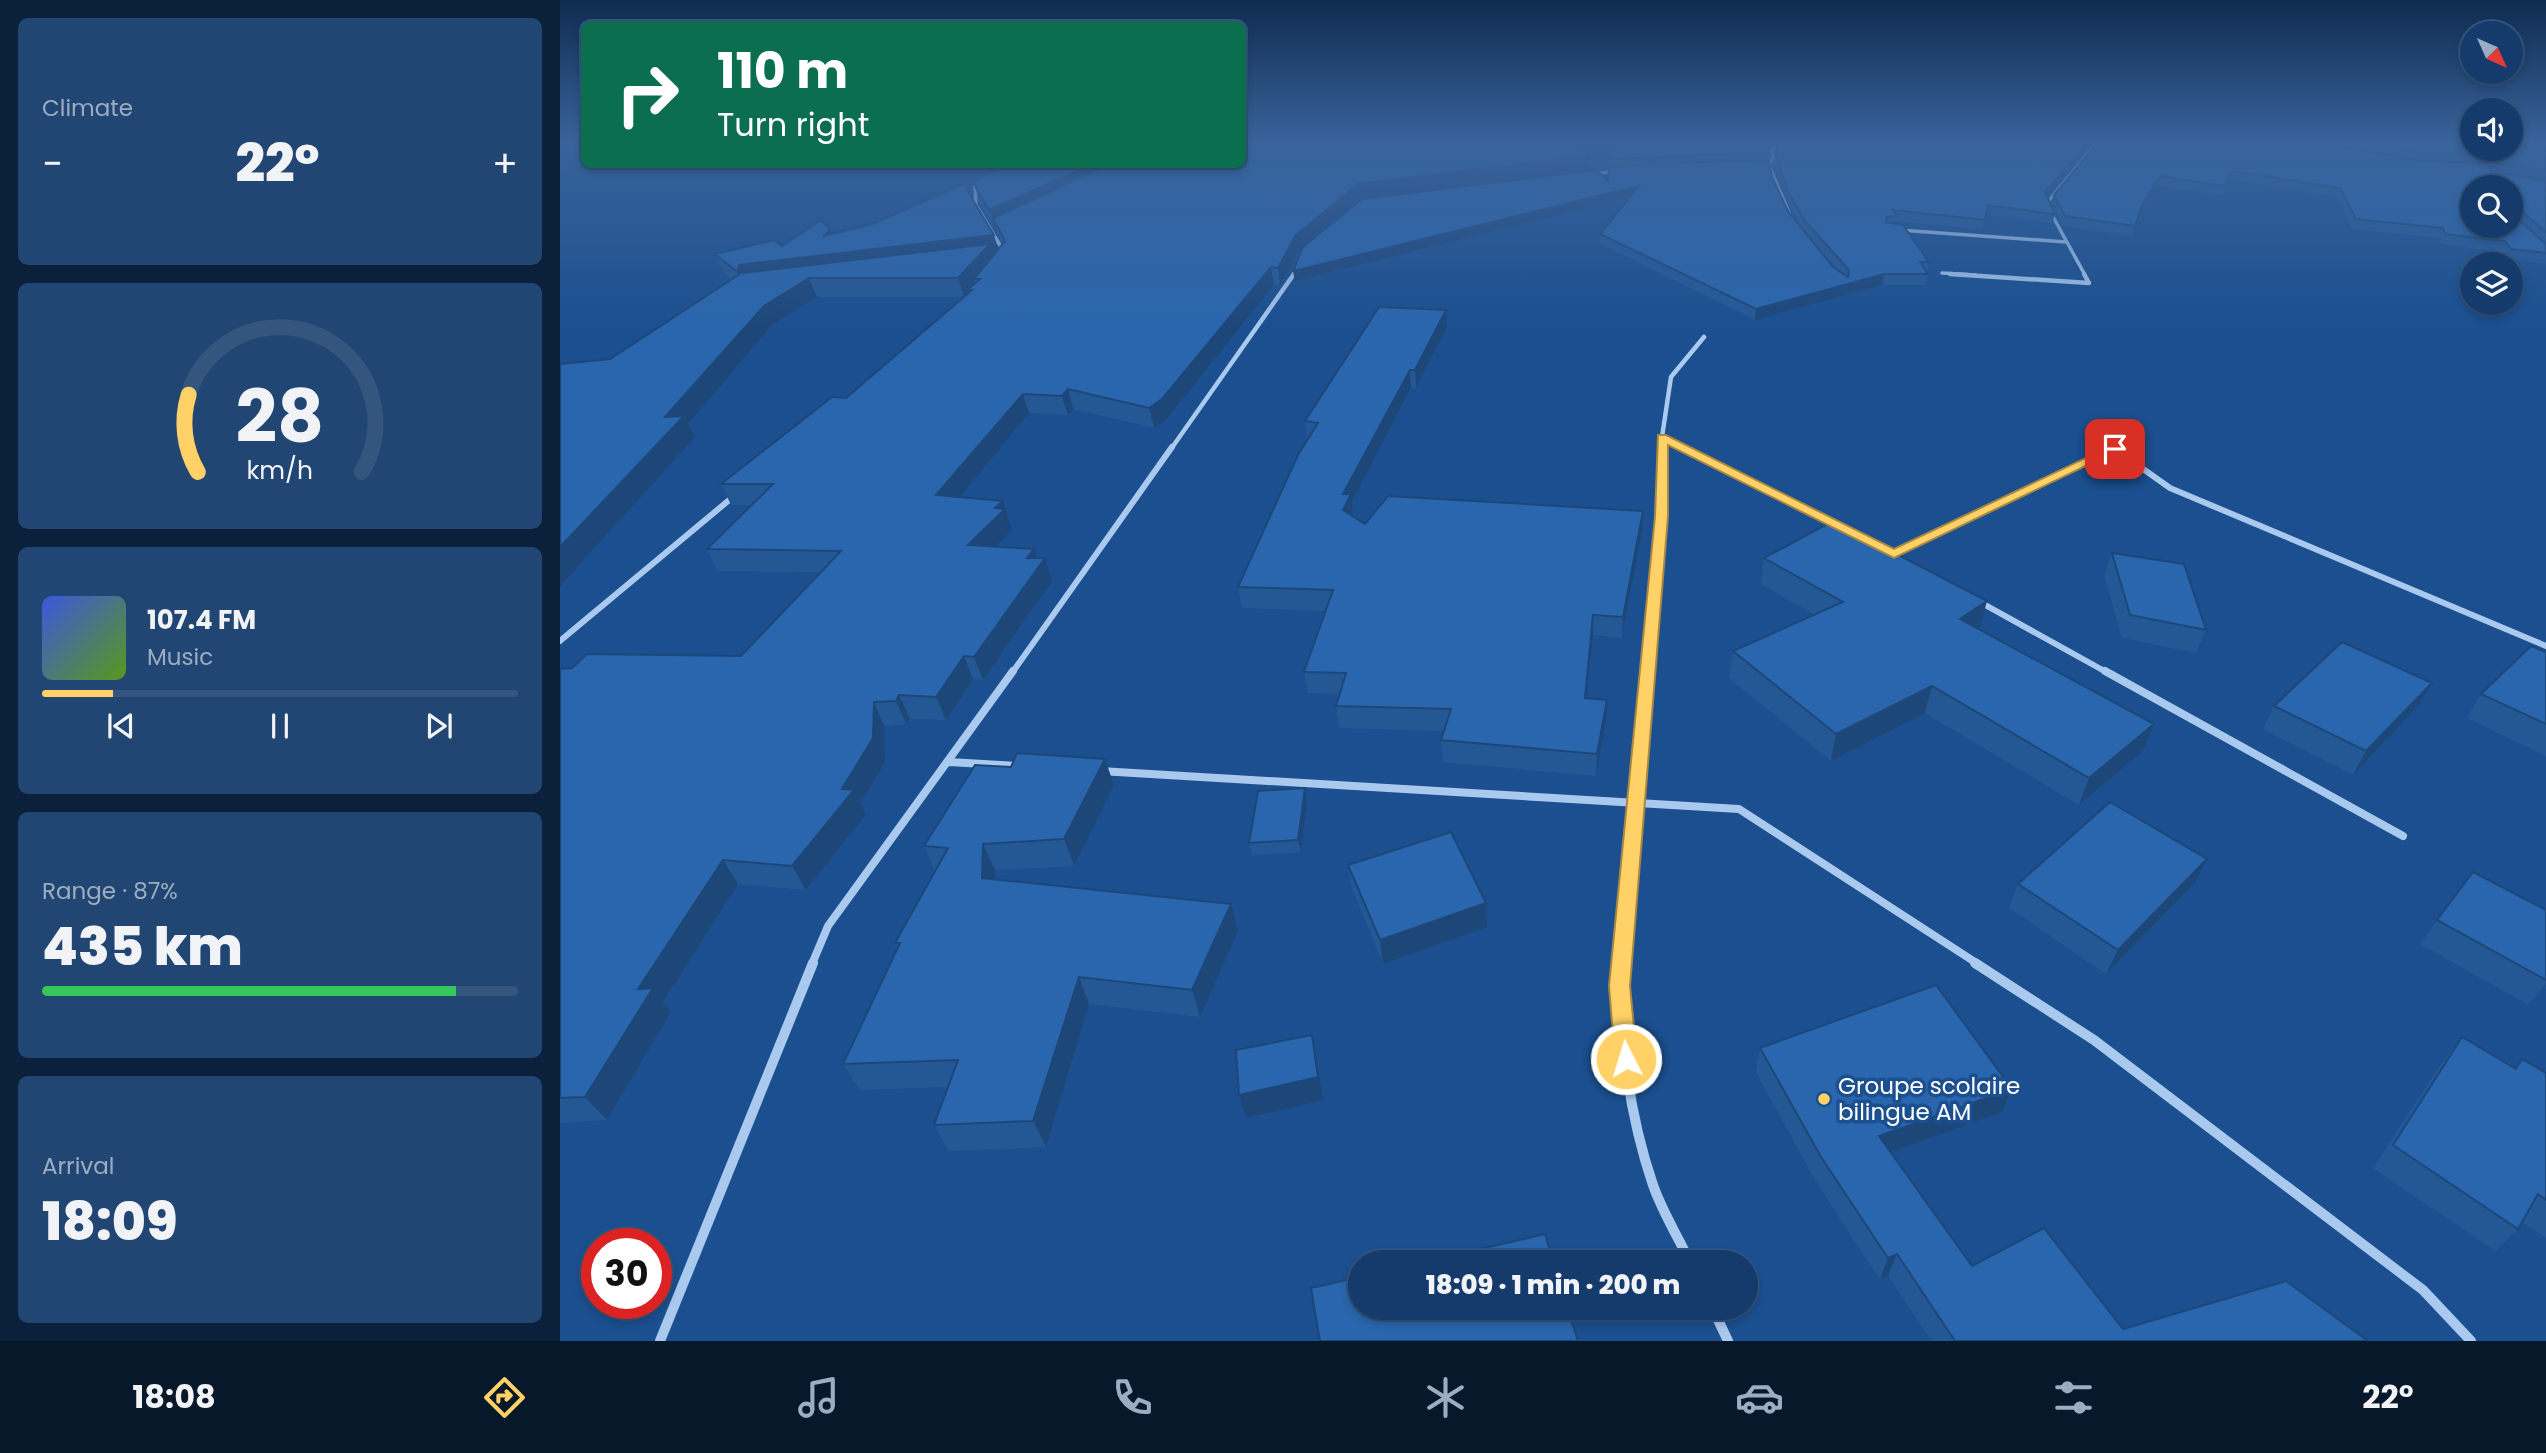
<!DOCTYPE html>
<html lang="en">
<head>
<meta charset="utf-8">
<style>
  :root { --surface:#143b6b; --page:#214673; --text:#f1f3f6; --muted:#9dadc1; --line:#33557e; --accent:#ffd166 }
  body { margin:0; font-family:Poppins,sans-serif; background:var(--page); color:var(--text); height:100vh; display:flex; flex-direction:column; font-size:26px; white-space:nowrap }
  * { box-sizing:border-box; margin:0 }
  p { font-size:23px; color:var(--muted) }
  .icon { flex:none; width:38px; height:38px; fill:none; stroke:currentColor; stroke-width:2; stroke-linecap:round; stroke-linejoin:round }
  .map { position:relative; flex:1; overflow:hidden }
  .details { display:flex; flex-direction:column; gap:18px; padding:18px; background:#0b203b; width:560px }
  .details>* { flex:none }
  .hud { position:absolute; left:21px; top:21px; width:665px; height:147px; border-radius:10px; box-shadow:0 4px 10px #0003,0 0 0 2px var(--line); background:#0b6e4f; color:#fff; overflow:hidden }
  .needle { width:46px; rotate:135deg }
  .tools { position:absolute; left:1900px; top:21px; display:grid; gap:14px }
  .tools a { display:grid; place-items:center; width:63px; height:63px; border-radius:50%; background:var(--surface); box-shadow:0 4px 10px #0003,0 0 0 2px var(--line); font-size:35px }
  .speed { position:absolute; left:21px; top:1228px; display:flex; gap:14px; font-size:35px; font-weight:700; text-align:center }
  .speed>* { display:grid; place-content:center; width:91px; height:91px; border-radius:50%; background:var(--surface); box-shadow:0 4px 10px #0003,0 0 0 2px var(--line); line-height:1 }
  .speed .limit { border:10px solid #d22; background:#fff; color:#111 }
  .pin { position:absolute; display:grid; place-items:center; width:60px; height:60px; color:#fff; margin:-30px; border-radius:14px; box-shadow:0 4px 10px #0006 }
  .me { position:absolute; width:77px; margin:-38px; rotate:355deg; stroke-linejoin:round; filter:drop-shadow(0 0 5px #0008) }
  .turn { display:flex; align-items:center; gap:24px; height:147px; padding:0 21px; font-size:32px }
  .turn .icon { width:91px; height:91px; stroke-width:2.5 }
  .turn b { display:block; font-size:49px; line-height:60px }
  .big { font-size:52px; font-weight:800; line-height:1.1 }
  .details .tile { flex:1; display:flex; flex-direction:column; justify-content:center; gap:10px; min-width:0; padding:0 24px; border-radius:10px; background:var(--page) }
  .details .dial { align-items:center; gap:0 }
  .dial svg { height:182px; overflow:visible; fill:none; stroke:var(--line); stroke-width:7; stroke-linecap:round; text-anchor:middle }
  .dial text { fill:var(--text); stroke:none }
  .song { display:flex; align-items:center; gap:21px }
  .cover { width:84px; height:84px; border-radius:10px; background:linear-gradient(135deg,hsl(230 70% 55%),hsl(90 70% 35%)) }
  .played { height:7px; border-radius:4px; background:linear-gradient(90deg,var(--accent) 15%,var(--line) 15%) }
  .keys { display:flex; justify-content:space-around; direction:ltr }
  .heat { display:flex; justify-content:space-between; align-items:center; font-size:38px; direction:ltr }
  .charge { height:10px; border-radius:5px; background:linear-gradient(90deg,#34c759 87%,var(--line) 0) }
  .trip { position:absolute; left:788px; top:1250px; width:410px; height:70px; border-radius:35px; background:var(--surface); box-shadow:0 4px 10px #0003,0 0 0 2px var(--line); font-weight:800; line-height:70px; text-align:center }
  .menu { display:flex; height:112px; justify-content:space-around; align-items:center; background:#08182b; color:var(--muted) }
  .menu .icon { width:49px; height:49px }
  .menu .selected { color:var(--accent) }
  .menu b { font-size:32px; color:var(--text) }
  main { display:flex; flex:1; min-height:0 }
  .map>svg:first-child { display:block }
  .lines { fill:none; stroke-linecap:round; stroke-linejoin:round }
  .minor-far4 { stroke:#a9c9ee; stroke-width:3.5 }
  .minor-far3 { stroke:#a9c9ee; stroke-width:4.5 }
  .minor-far2 { stroke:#a9c9ee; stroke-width:6 }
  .minor-far1 { stroke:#a9c9ee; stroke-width:8 }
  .minor { stroke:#a9c9ee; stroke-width:10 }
  .wall { fill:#245895 }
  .shaded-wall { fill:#1d4779 }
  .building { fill:#2a66ad; stroke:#1d4779; stroke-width:2; fill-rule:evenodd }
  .route { fill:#ffd166; stroke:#a68842; stroke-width:2 }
  .poi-dot { fill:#ffd166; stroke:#1b4f8f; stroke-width:2.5 }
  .labels { text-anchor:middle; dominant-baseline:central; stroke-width:7; stroke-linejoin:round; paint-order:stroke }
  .near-poi-label { font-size:23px; fill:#fff; stroke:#1b4f8f; text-anchor:start }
</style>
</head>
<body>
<main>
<section class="details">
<div class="tile"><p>Climate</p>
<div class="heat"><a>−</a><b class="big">22°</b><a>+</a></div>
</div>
<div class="tile dial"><svg viewBox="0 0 100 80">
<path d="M14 69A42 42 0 1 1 86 69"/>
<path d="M14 69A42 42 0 0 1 10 35" stroke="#ffd166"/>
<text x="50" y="56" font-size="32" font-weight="700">28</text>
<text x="50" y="72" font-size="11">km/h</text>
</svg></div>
<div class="tile">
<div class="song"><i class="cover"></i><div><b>107.4 FM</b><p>Music</p></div></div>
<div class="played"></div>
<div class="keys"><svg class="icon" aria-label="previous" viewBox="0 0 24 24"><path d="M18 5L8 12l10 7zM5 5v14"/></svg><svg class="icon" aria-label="pause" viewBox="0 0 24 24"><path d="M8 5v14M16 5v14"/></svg><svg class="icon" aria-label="next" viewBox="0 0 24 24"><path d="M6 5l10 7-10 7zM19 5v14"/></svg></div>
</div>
<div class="tile"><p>Range · 87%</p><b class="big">435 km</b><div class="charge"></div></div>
<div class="tile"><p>Arrival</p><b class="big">18:09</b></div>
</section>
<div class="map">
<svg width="1986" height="1341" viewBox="0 0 1986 1341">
  <rect width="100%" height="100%" fill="#1b4f8f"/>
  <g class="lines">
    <path class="minor-far4" d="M 1225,141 L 1212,149 L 1213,157 L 1209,165 L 1230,215
      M 1928,149 L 1926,168 L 1934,187
      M 1032,174 L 1058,171
      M 424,182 L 415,187 L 416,205 L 444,252
      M 1339,230 L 1506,242
      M 1382,273 L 1416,275
      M 733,275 L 737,266
      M 1525,275 L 1486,204 L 1538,141"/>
    <path class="minor-far3" d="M 1390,274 L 1529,283 L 1524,274
      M 1102,437 L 1102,449
      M 611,449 L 734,274
      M 1125,449 L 1102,437 L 1111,377 L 1144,337"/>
    <path class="minor-far2" d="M 1122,447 L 1278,525
      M 1334,554 L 1555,449 L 1610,488 L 1986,646
      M 1418,601 L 1548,673
      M 0,641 L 174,496
      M 452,673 L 612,447
      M 1088,673 L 1102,516 L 1102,447"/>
    <path class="minor-far1" d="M 1545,671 L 1843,836
      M 389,762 L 458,766
      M 540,771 L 1179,809 L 1418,964
      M 252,964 L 268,926 L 453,671
      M 1062,964 L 1088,671"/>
    <path class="minor" d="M 1062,963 C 1056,1029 1071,1121 1093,1185 C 1102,1211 1118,1237 1130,1262
      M 1415,963 L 1534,1040 L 1863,1290 L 1911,1341
      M 1152,1307 L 1168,1341
      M 100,1341 L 253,963"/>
  </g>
  <path class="wall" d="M 1054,141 L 1219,141 L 1209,146 L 1208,160 L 1212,177 L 1228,211 L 1273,267 L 1280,272 L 1244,231 L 1226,200 L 1216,167 L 1217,143 L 1487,197 L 1495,214 L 1492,224 L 1426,214 L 1423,230 L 1336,221 L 1336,224 L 1369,262 L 1366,285 L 1322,285 L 1195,320 L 1040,244 L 1040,234 L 1069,197 L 735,281 L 743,248 L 738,252 L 720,285 L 714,285 L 607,419 L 594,428 L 513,409 L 508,415 L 469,413 L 399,497 L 443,501 L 452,530 L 436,547 L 477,558 L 492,581 L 423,680 L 413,679 L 386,720 L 350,719 L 346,724 L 324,726 L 325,762 L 300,803 L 306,814 L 246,890 L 178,884 L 103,1002 L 111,1012 L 47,1120 L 0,1123 L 0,669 L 181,656 L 261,572 L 158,571 L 147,549 L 192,505 L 171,505 L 161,484 L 286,398 L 404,297 L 257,297 L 212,325 L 128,424 L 135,437 L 50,359 L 172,279 L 163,272 L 155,254 L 222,246 L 312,224 L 406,183 L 410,195 L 438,250 L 443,244 L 438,234 L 436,226 L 434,226 L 420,204 L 416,188 L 449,164 L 682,164 L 1028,171 L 1048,181 L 1050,159 Z
    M 1539,141 L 1913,141 L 1926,154 L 1922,163 L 1935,180 L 1938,181 L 1941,174 L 1933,173 L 1932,149 L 1951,149 L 1986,141 L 1986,264 L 1946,259 L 1940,252 L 1881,244 L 1879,238 L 1792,229 L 1777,197 L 1669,180 L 1662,195 L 1597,186 L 1579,215 L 1572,236 L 1503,226 L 1491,204 L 1494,195 Z
    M 887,327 L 856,388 L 851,388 L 792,501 L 793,514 L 792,516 L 805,524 L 1083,511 L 1082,531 L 1062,638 L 1033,635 L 1026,698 L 1046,721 L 1036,776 L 883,762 L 881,740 L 884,731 L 779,728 L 776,706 L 779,694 L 748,693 L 744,672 L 766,611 L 682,608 L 678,587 L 747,440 L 745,421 Z
    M 1552,553 L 1646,630 L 1636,653 L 1562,638 L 1544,575 Z
    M 1204,558 L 1420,627 L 1418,629 L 1583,751 L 1519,805 L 1365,713 L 1271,761 L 1169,678 L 1173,651 L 1255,615 L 1201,584 Z
    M 1986,652 L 1986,756 L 1907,718 L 1921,694 Z
    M 1714,706 L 1858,706 L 1793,775 L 1703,729 Z
    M 554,785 L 514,866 L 435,870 L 434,879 L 678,931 L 640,1017 L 529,1004 L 486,1147 L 389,1151 L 374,1125 L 388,1087 L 300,1090 L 283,1064 L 338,948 L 335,943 L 375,871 L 364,846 Z
    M 745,788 L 747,801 L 741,852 L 692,855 L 689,843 Z
    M 788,865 L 926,903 L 927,927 L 823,964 L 792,889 Z
    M 1635,883 L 1546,974 L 1449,908 L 1458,884 Z
    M 1986,910 L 1986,984 L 1968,1005 L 1860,944 L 1877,920 Z
    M 1902,1037 L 1954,1068 L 1962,1059 L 1986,1073 L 1986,1238 L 1962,1222 L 1958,1229 L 1935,1251 L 1813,1168 L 1883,1061 Z
    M 1200,1048 L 1452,1089 L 1442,1112 L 1331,1152 L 1412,1266 L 1563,1329 L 1808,1341 L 1371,1341 L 1328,1276 L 1320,1280 L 1255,1180 L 1196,1072 Z"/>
  <path class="shaded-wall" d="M 1209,141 L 1219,141 L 1209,146 Z
    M 1529,141 L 1534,141 L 1482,202 L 1485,192 Z
    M 1029,156 L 1028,171 L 800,200 L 738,252 L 720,285 L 718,268 L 736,235 L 798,184 Z
    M 533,164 L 541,164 L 544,176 L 433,218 L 436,226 L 434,226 L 429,210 Z
    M 1600,176 L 1597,186 L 1579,215 L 1572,236 L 1582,206 Z
    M 1079,186 L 1078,195 L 735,281 L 733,271 Z
    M 270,229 L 277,247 L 434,235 L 439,252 L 433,253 L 436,262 L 414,279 L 415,284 L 407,290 L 408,292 L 404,297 L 398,278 L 180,274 L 178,271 L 179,265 L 264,236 Z
    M 711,267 L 714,285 L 607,419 L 594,428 L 589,408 Z
    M 1324,274 L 1322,285 L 1195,320 L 1196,309 Z
    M 249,278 L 257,297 L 212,325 L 128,424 L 135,437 L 0,586 L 0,547 L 105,417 L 204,306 Z
    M 886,310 L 887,327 L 856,388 L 855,370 Z
    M 850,370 L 851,388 L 792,501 L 793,514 L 785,530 L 783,510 L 783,494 Z
    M 508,389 L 513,409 L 508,415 L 502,396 Z
    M 463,394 L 469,413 L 384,516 L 376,495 Z
    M 443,501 L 452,530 L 416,567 L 408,545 L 435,508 Z
    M 1083,511 L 1082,531 L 1062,638 L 1063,617 Z
    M 474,549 L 479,566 L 485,558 L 492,581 L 423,680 L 414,657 L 467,558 Z
    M 1427,601 L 1420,627 L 1393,645 L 1400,619 Z
    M 1033,615 L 1033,635 L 1024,719 L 1025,698 Z
    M 404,656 L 413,679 L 386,720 L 376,697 Z
    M 1872,683 L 1858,706 L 1793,775 L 1806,751 Z
    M 1372,686 L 1365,713 L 1271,761 L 1276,734 Z
    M 339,695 L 350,719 L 346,724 L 336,701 Z
    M 1047,700 L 1046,721 L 1036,776 L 1037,754 Z
    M 314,702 L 324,726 L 325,762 L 300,803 L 306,814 L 246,890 L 232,866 Z
    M 1594,724 L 1583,751 L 1519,805 L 1529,778 Z
    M 545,759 L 554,785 L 514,866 L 504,839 Z
    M 745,788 L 747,801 L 741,852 L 738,840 Z
    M 423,844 L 435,870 L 434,904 L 422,878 Z
    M 1647,859 L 1635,883 L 1546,974 L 1558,950 Z
    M 163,860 L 178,884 L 103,1002 L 111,1012 L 47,1120 L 25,1097 L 78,989 Z
    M 926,903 L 927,927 L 823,964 L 820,940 Z
    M 671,904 L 678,931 L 640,1017 L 632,990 Z
    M 519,977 L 529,1004 L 486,1147 L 473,1121 Z
    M 752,1035 L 757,1059 L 763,1100 L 686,1118 L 679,1095 Z
    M 1452,1089 L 1442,1112 L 1312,1159 L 1319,1136 Z
    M 1337,1254 L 1328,1276 L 1320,1280 L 1328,1258 Z"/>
  <path class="building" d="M 682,141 L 1014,141 L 1029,156 L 798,184 L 736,235 L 718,268 L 711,267 L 602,399 L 589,408 L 508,389 L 502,396 L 463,394 L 376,495 L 443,501 L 435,508 L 445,509 L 408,545 L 474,549 L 467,558 L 485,558 L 414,657 L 404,656 L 376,697 L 339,695 L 336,701 L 314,702 L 313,738 L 282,789 L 294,790 L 232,866 L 163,860 L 78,989 L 93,988 L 25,1097 L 0,1098 L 0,669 L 12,668 L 27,654 L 181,656 L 281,551 L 147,549 L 213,484 L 161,484 L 272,397 L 286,398 L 412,290 L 407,290 L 420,279 L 414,279 L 445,241 L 433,218 L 550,164 L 682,164 Z
    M 1052,141 L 1209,141 L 1209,152 L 1050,159 Z
    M 1220,141 L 1529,141 L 1485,192 L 1495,214 L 1428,205 L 1425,220 L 1333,210 L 1337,216 L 1327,217 L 1326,222 L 1343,225 L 1369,262 L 1360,262 L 1368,274 L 1324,274 L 1196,309 L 1040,234 L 1079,186 L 733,271 L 743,247 L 802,199 L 1036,170 L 1048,181 L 1049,168 L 1080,164 L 1209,160 L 1212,177 L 1228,211 L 1273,267 L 1288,277 L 1289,270 L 1245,221 L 1227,191 L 1217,158 L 1217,143 Z
    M 1539,141 L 1749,141 L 1861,161 L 1927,163 L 1935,180 L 1940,182 L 1941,173 L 1986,181 L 1986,232 L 1959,209 L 1953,209 L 1953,215 L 1986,244 L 1986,253 L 1951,249 L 1945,241 L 1885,234 L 1883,228 L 1796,219 L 1780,188 L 1672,171 L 1665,186 L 1600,176 L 1582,206 L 1575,226 L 1505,216 L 1494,195 ZM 1913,187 L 1951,187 L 1951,226 L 1913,226 Z
    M 1797,141 L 1913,141 L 1913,149 L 1927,149 L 1926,154 L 1862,153 Z
    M 1951,141 L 1986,141 L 1986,172 L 1937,164 L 1937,149 L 1951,149 Z
    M 449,164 L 533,164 L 429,210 L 416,188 L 415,180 Z
    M 406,183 L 407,190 L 434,235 L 179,265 L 178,271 L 183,273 L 430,244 L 398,278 L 249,278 L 204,306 L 105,417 L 124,416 L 0,547 L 0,364 L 50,359 L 180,274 L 155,254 L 214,240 L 222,246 L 261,220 L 270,229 L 264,236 L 312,224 Z
    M 819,307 L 886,310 L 855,370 L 850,370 L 783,494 L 791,494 L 783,510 L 805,524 L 828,496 L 1083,511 L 1063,617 L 1033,615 L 1025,698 L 1047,700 L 1037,754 L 881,740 L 891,709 L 776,706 L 786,673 L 744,672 L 773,590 L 678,587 L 738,455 L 758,423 L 745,421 Z
    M 1273,521 L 1427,601 L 1400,619 L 1594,724 L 1529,778 L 1372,686 L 1276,734 L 1173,651 L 1283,602 L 1204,558 Z
    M 1552,553 L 1624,564 L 1646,630 L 1570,615 Z
    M 1782,642 L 1872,683 L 1806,751 L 1714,706 Z
    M 1971,646 L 1986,652 L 1986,724 L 1921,694 Z
    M 457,753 L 545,759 L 504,839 L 423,844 L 422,878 L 671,904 L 632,990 L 519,977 L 473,1121 L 374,1125 L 398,1060 L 283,1064 L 340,943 L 335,943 L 388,848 L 364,846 L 415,765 L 451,767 Z
    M 745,788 L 738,840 L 689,843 L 698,791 Z
    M 1550,802 L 1647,859 L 1558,950 L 1458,884 Z
    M 891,832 L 926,903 L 820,940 L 788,865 Z
    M 1913,872 L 1986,910 L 1986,980 L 1877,920 Z
    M 1376,985 L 1452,1089 L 1319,1136 L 1412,1266 L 1484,1228 L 1563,1329 L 1726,1281 L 1808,1341 L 1395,1341 L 1337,1254 L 1328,1258 L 1261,1157 L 1200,1048 Z
    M 752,1035 L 758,1077 L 679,1095 L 676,1050 Z
    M 1902,1037 L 1956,1069 L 1962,1059 L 1986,1073 L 1986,1200 L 1978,1194 L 1958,1229 L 1833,1145 Z
    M 985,1234 L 993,1262 L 864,1262 Z
    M 800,1277 L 800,1307 L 1007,1307 L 1018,1341 L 760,1341 L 751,1288 Z"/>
  <linearGradient id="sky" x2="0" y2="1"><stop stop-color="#0f2b4f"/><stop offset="0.43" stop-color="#39639b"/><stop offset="1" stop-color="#39639b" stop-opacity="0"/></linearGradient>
  <rect width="1986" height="329" fill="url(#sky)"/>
  <path class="route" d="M 1098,435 L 1106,435 L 1334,549 L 1551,446 L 1561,449 L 1334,558 L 1108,445 L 1108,516 L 1070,986 L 1077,1059 L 1074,1066 L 1066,1069 L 1058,1066 L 1055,1059 L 1049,986 L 1095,516 Z"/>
  <circle class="poi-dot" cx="1264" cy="1099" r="7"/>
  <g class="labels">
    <g class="near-poi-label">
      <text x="1278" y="1086">Groupe scolaire<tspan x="1278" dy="26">bilingue AM</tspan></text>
    </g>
  </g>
</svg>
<div class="tools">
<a><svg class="needle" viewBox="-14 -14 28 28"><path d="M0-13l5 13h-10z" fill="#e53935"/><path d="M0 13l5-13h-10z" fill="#9dadc1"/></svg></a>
<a><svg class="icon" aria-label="sound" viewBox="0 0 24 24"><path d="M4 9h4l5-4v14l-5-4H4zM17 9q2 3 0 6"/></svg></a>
<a><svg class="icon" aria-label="search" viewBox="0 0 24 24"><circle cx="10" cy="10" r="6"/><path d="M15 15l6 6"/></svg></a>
<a><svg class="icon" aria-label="layers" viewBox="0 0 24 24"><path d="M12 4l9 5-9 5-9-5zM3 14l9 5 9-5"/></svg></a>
</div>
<div class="speed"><div class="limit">30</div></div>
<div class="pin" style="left:1555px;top:449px;background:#d93025"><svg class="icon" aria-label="arrive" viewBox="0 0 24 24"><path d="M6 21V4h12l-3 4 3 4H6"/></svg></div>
<svg class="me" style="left:1066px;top:1059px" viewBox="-20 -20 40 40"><circle r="17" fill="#ffd166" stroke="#fff" stroke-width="3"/><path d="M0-11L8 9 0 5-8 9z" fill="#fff"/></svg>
<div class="trip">18:09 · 1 min · 200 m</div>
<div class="hud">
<div class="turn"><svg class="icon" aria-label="right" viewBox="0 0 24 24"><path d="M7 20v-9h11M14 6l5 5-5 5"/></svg><div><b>110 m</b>Turn right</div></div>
</div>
</div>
</main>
<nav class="menu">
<b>18:08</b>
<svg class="icon selected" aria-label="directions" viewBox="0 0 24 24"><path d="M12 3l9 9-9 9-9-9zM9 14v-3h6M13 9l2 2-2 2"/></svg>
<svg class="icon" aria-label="music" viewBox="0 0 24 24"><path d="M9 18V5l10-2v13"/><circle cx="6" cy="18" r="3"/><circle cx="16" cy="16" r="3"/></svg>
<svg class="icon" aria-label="phone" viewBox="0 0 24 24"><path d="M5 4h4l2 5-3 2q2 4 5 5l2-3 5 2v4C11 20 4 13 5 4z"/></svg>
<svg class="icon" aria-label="climate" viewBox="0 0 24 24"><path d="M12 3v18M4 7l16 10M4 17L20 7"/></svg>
<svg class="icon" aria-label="car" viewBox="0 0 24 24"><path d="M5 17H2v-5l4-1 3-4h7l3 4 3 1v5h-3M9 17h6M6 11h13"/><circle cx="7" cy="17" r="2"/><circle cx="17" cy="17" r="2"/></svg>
<svg class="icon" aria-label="filters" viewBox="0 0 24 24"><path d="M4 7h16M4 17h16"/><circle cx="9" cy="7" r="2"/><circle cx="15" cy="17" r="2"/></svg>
<b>22°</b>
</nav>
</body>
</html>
